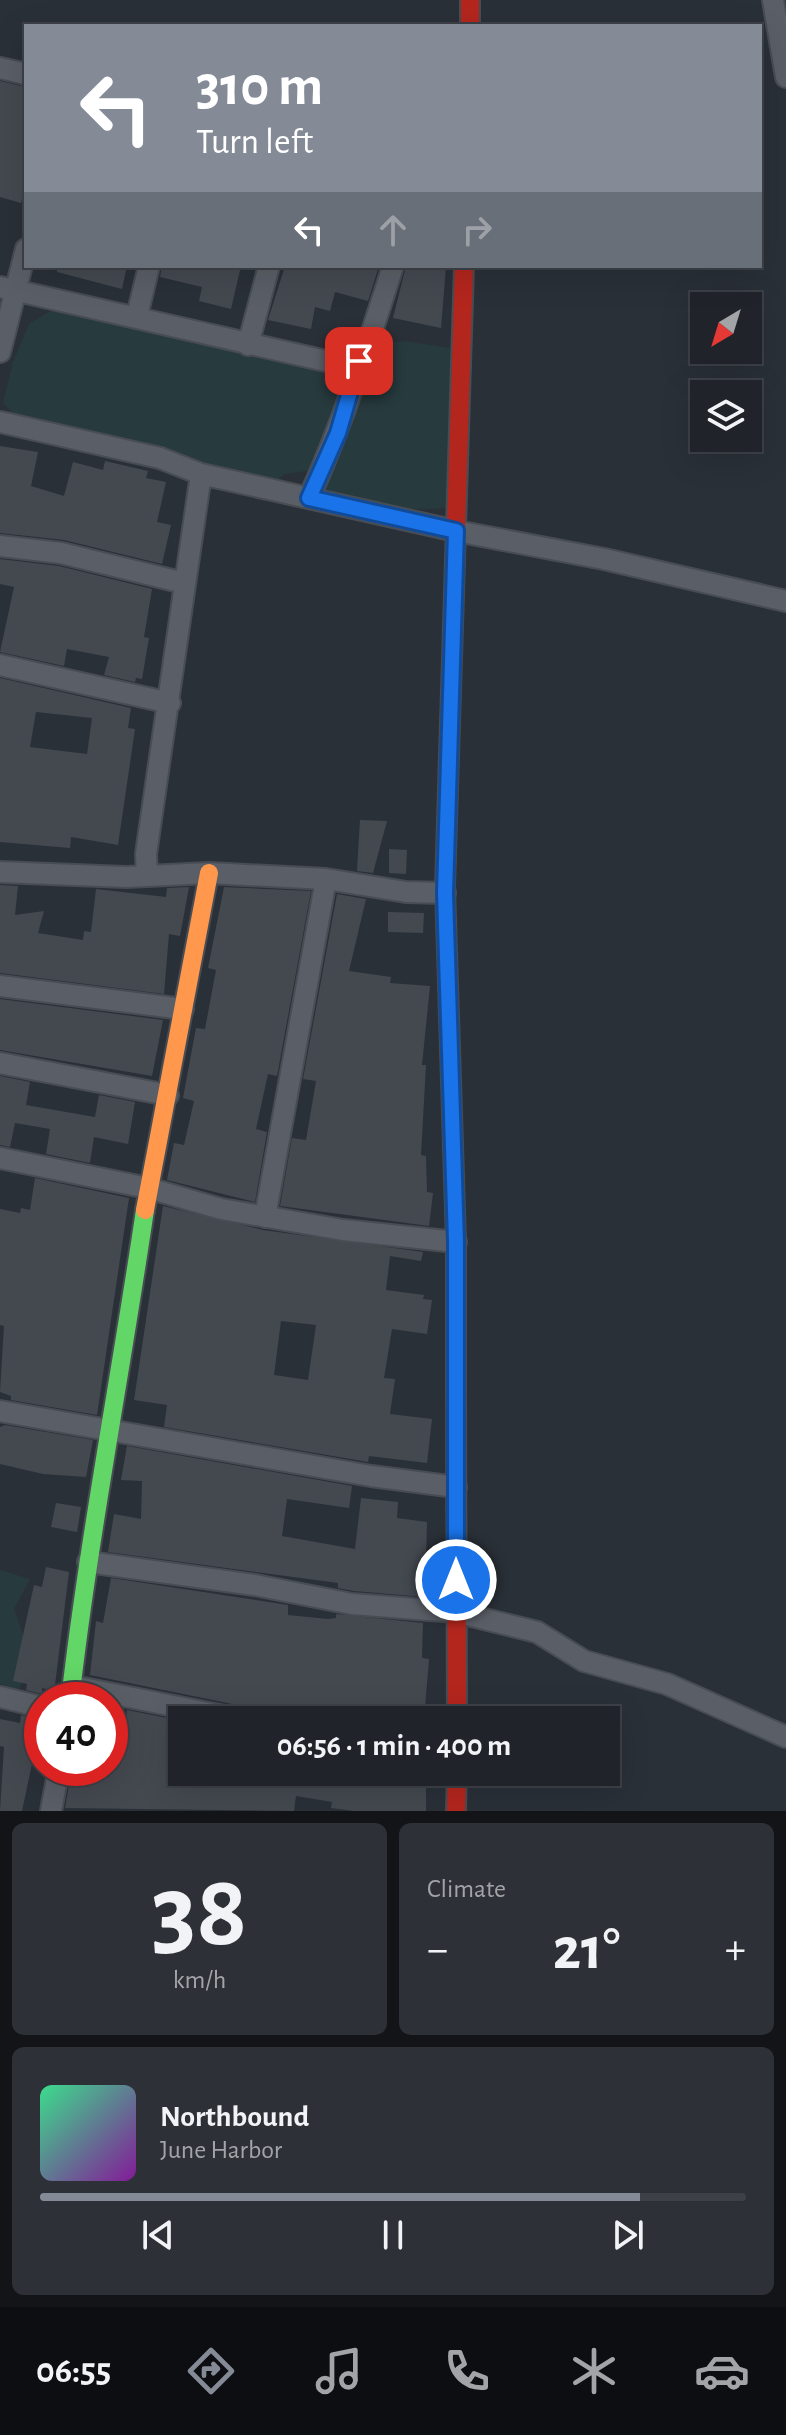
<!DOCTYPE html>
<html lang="en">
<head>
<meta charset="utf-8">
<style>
  :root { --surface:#20242a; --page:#2d3036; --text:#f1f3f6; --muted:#a2a4a8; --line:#3d4147; --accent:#848b96 }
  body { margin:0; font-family:"Alegreya Sans",sans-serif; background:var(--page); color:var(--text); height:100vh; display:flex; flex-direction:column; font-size:30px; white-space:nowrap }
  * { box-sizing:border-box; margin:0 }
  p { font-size:26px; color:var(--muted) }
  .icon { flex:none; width:44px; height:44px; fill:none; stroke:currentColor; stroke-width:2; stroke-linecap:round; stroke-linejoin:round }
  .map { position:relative; height:1811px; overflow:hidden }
  .panel { display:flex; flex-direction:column; gap:12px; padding:12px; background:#121417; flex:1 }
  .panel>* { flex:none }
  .guide { position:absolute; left:24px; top:24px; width:738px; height:244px; border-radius:0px; box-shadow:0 8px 32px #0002,0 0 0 2px var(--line); background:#848b96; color:#fff; overflow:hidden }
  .needle { width:52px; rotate:218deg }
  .tools { position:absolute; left:690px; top:292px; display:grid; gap:16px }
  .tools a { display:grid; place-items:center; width:72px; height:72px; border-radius:0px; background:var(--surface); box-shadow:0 8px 32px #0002,0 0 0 2px var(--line); font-size:40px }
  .speed { position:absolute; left:24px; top:1682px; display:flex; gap:16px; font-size:40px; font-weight:700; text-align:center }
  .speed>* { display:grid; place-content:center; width:104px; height:104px; border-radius:50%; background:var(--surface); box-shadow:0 8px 32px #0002,0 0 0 2px var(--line); line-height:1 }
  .speed .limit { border:12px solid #d22; background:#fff; color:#111 }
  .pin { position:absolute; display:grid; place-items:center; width:68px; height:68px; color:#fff; margin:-34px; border-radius:16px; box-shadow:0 4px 12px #0006 }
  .me { position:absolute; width:88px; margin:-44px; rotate:0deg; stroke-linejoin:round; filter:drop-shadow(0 0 6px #0008) }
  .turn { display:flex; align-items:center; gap:28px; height:168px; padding:0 40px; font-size:36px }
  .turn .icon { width:104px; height:104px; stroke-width:2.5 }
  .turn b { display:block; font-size:56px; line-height:68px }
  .lanes { display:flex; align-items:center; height:76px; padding:0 40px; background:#0003; justify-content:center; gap:40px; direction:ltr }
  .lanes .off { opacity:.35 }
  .big { font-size:60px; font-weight:700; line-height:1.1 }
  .panel .tile { flex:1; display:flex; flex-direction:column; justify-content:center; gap:12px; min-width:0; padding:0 28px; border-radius:12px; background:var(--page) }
  .panel .dial { align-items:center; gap:0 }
  .dial b { font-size:104px; line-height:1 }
  .song { display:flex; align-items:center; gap:24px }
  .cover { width:96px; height:96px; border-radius:12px; background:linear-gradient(135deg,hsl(150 70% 55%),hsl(290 70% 35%)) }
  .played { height:8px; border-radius:4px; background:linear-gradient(90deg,var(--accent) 85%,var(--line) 85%) }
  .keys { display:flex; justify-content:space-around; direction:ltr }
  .heat { display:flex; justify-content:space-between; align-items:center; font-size:44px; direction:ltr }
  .panel .tiles { flex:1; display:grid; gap:12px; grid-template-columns:1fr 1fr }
  .tile:last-child { grid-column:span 2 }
  .trip { position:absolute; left:168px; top:1706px; width:452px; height:80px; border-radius:0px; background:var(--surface); box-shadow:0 8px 32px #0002,0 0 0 2px var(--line); font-weight:700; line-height:80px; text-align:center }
  .menu { display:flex; height:128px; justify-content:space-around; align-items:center; background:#0d0e11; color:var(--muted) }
  .menu .icon { width:56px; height:56px }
  .menu .active { color:var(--accent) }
  .menu b { font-size:36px; color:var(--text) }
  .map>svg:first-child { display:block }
  .green { fill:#273a3e }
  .building { fill:#444950; fill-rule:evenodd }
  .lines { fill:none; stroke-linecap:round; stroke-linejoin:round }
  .street-casing { stroke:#484c53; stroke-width:24 }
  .fast-casing { stroke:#484c53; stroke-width:22 }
  .slow-casing { stroke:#484c53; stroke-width:22 }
  .jam-casing { stroke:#484c53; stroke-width:22 }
  .street { stroke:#5a5e66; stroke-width:20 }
  .fast { stroke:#63d668; stroke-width:18 }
  .slow { stroke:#ff974d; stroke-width:18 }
  .jam { stroke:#b3261e; stroke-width:18 }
  .route-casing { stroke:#114b97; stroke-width:20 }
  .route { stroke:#1a73e8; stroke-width:14 }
</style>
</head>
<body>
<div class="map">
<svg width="786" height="1811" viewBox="0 0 786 1811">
  <rect width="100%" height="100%" fill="#2a3038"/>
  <path class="green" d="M 59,306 L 276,362 L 354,377 L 330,417 L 313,470 L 284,474 L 271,486 L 17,417 L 3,403 L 13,362 L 29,324 Z
    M 403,341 L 451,348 L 448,507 C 414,513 348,504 320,485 L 368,366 L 379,358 L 386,344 Z
    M 0,1570 L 30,1579 L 14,1609 L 32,1659 L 19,1690 L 0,1684 Z"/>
  <path class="building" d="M 0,81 L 26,87 L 26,186 L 21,203 L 0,197 Z
    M 58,266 L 127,266 L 122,289 L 57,272 Z
    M 162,266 L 241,266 L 231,309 L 199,301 L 202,287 L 160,277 Z
    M 285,266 L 379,266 L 368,301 L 335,292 L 330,311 L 315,307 L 311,329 L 268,320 Z
    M 406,266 L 446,266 L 441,328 L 393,318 Z
    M 0,446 L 38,452 L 31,486 L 64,496 L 73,462 L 103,470 L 105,461 L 148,471 L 146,478 L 166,482 L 157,522 L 171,525 L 162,564 L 64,540 L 0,533 Z
    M 0,559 L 59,566 L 152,589 L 144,637 L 149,638 L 142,679 L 136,678 L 135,682 L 104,675 L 109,657 L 67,649 L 64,666 L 0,652 L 14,587 L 0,584 Z
    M 0,678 L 131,708 L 128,728 L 135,729 L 118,845 L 71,837 L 70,848 L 0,842 ZM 36,712 L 92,718 L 87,754 L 30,747 Z
    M 360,820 L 387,821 L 373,873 L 357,871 Z
    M 389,849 L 407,850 L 406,874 L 389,873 Z
    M 0,885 L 18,886 L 15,915 L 44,911 L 38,933 L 83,940 L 84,931 L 91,932 L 96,889 L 166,897 L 167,888 L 189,887 L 180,936 L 169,934 L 164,994 L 0,973 Z
    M 224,887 L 311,891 L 277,1076 L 268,1074 L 256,1129 L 267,1132 L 255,1202 L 167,1180 L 174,1143 L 184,1145 L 194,1101 L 183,1098 L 196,1028 L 205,1029 L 216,970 L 208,968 Z
    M 337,894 L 366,899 L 349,971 L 391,977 L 390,983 L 430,986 L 422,1065 L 426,1065 L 421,1155 L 426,1156 L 427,1192 L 433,1193 L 429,1226 L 280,1206 L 292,1138 L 306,1140 L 316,1081 L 303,1079 Z
    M 388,912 L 424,913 L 423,933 L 388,932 Z
    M 0,999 L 163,1020 L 152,1076 L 0,1050 Z
    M 0,1076 L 30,1082 L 26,1105 L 95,1117 L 99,1095 L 135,1102 L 128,1144 L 94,1137 L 90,1163 L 46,1154 L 50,1129 L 15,1123 L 10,1147 L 0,1145 Z
    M 35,1178 L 129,1198 L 97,1415 L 11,1400 L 11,1396 L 0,1392 L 4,1326 L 0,1325 L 0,1209 L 20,1213 L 21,1208 L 30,1210 Z
    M 163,1206 L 263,1230 L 423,1252 L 421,1261 L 390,1256 L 386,1290 L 424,1295 L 423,1299 L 432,1300 L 427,1334 L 392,1329 L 384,1378 L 395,1379 L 390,1414 L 432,1419 L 427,1463 L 369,1456 L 368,1462 L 164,1427 L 167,1405 L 134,1400 ZM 281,1321 L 316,1325 L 308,1380 L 274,1375 Z
    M 5,1425 L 93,1440 L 86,1477 L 43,1474 L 0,1464 L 0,1427 Z
    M 127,1446 L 352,1486 L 349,1508 L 287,1499 L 282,1536 L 355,1549 L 361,1498 L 398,1502 L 397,1518 L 427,1522 L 425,1597 L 354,1591 L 338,1588 L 338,1583 L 108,1552 L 114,1514 L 141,1519 L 142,1481 L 121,1480 Z
    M 56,1503 L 81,1507 L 77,1532 L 51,1527 Z
    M 46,1567 L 69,1572 L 55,1685 L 52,1690 L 42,1688 L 42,1694 L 26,1690 L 27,1684 L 13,1681 L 34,1585 L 42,1587 Z
    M 111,1578 L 288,1605 L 288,1615 L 328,1619 L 336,1618 L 336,1614 L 423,1623 L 422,1658 L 429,1659 L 424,1720 L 285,1720 L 286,1716 L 254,1712 L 247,1707 L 90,1675 L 96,1621 L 103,1623 Z
    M 127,1710 L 182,1721 L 182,1772 L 426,1772 L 426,1811 L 354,1811 L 331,1808 L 332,1802 L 296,1796 L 294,1811 L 65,1808 L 72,1768 L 110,1768 L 110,1718 L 126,1721 Z
    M 21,1715 L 42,1720 L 42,1760 L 33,1759 L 22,1811 L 0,1811 L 4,1747 L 0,1746 L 0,1719 L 20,1723 Z"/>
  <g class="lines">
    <g class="street-casing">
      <path id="street" d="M 773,0 L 786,77
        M 0,68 L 26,74
        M 0,287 L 348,366 L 359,361
        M 137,316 L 149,266
        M 248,345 L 269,266
        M 0,352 L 26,249
        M 0,422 L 160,458 L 201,474 L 456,531 L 604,559 L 786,601
        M 309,498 C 343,422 368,345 393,266
        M 0,546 L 61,553 L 184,583
        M 0,665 L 170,703
        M 0,872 L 126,877 L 209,873 L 326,879 L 406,892 L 445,893
        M 147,876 L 146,854 L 201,474
        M 0,986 L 183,1009
        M 0,1063 L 168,1095
        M 0,1158 L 148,1188 L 221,1209 L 343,1230 L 456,1242
        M 265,1217 L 326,879
        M 0,1411 L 371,1476 L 456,1487
        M 88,1562 L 255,1585 L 352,1604 L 456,1612 L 537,1632 L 584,1661 L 667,1684 L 786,1737
        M 73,1686 L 244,1720
        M 0,1697 L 42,1707
        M 51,1811 L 59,1768"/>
    </g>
    <g class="fast-casing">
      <path id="fast" d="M 445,887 L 456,1242 L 456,1396
        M 70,1700 C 89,1536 121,1373 145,1210"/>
    </g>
    <g class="slow-casing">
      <path id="slow" d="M 145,1210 L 209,873"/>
    </g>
    <g class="jam-casing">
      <path id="jam" d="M 470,0 L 470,26
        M 445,887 L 464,266
        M 456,1396 L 457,1720
        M 456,1811 L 457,1772"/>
    </g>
    <use href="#street" class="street"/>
    <use href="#fast" class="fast"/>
    <use href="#slow" class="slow"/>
    <use href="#jam" class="jam"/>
  </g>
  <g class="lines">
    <g class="route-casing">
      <path id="route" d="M 359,361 L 338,433 L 309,498 L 456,531 L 445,893 L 456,1242 L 456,1580"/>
    </g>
    <use href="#route" class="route"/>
  </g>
</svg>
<div class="tools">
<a><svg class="needle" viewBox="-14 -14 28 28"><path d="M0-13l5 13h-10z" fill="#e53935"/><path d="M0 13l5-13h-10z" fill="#a2a4a8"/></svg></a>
<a><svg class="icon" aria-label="layers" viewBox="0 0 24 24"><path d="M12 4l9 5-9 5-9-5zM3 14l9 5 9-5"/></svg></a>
</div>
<div class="speed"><div class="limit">40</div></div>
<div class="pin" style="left:359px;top:361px;background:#d93025"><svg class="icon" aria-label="arrive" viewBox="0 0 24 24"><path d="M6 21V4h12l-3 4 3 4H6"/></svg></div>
<svg class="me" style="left:456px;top:1580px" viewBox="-20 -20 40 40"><circle r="17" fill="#1a73e8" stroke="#fff" stroke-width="3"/><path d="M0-11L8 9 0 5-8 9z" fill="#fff"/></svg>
<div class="trip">06:56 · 1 min · 400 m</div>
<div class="guide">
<div class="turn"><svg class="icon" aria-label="left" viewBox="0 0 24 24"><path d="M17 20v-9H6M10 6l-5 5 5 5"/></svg><div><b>310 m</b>Turn left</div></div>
<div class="lanes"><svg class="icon" aria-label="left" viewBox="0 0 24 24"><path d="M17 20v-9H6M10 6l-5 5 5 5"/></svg><svg class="icon off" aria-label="ahead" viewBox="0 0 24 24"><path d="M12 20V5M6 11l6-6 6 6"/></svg><svg class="icon off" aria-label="right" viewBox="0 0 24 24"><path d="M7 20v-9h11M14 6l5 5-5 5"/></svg></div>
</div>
</div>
<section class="panel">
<div class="tiles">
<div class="tile dial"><b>38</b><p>km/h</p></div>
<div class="tile"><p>Climate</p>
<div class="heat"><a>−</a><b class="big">21°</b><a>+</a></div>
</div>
<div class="tile">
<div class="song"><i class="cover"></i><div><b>Northbound</b><p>June Harbor</p></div></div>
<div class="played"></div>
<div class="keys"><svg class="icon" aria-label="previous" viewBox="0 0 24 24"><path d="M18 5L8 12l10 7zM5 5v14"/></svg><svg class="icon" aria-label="pause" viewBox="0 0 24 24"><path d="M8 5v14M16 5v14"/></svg><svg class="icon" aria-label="next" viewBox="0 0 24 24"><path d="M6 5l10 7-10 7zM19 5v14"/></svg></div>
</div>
</div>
</section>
<nav class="menu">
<b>06:55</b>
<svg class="icon active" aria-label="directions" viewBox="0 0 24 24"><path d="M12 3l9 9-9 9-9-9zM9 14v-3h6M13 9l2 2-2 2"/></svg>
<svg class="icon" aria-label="music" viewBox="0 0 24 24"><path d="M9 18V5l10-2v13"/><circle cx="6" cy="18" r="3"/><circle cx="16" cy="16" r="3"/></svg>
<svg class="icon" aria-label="phone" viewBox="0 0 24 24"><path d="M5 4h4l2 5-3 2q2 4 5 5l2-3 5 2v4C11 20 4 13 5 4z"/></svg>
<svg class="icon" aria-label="climate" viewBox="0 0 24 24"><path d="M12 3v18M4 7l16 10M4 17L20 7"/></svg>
<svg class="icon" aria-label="car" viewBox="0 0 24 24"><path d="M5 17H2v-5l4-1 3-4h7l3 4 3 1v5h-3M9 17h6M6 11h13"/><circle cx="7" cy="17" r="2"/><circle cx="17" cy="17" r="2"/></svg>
</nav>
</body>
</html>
